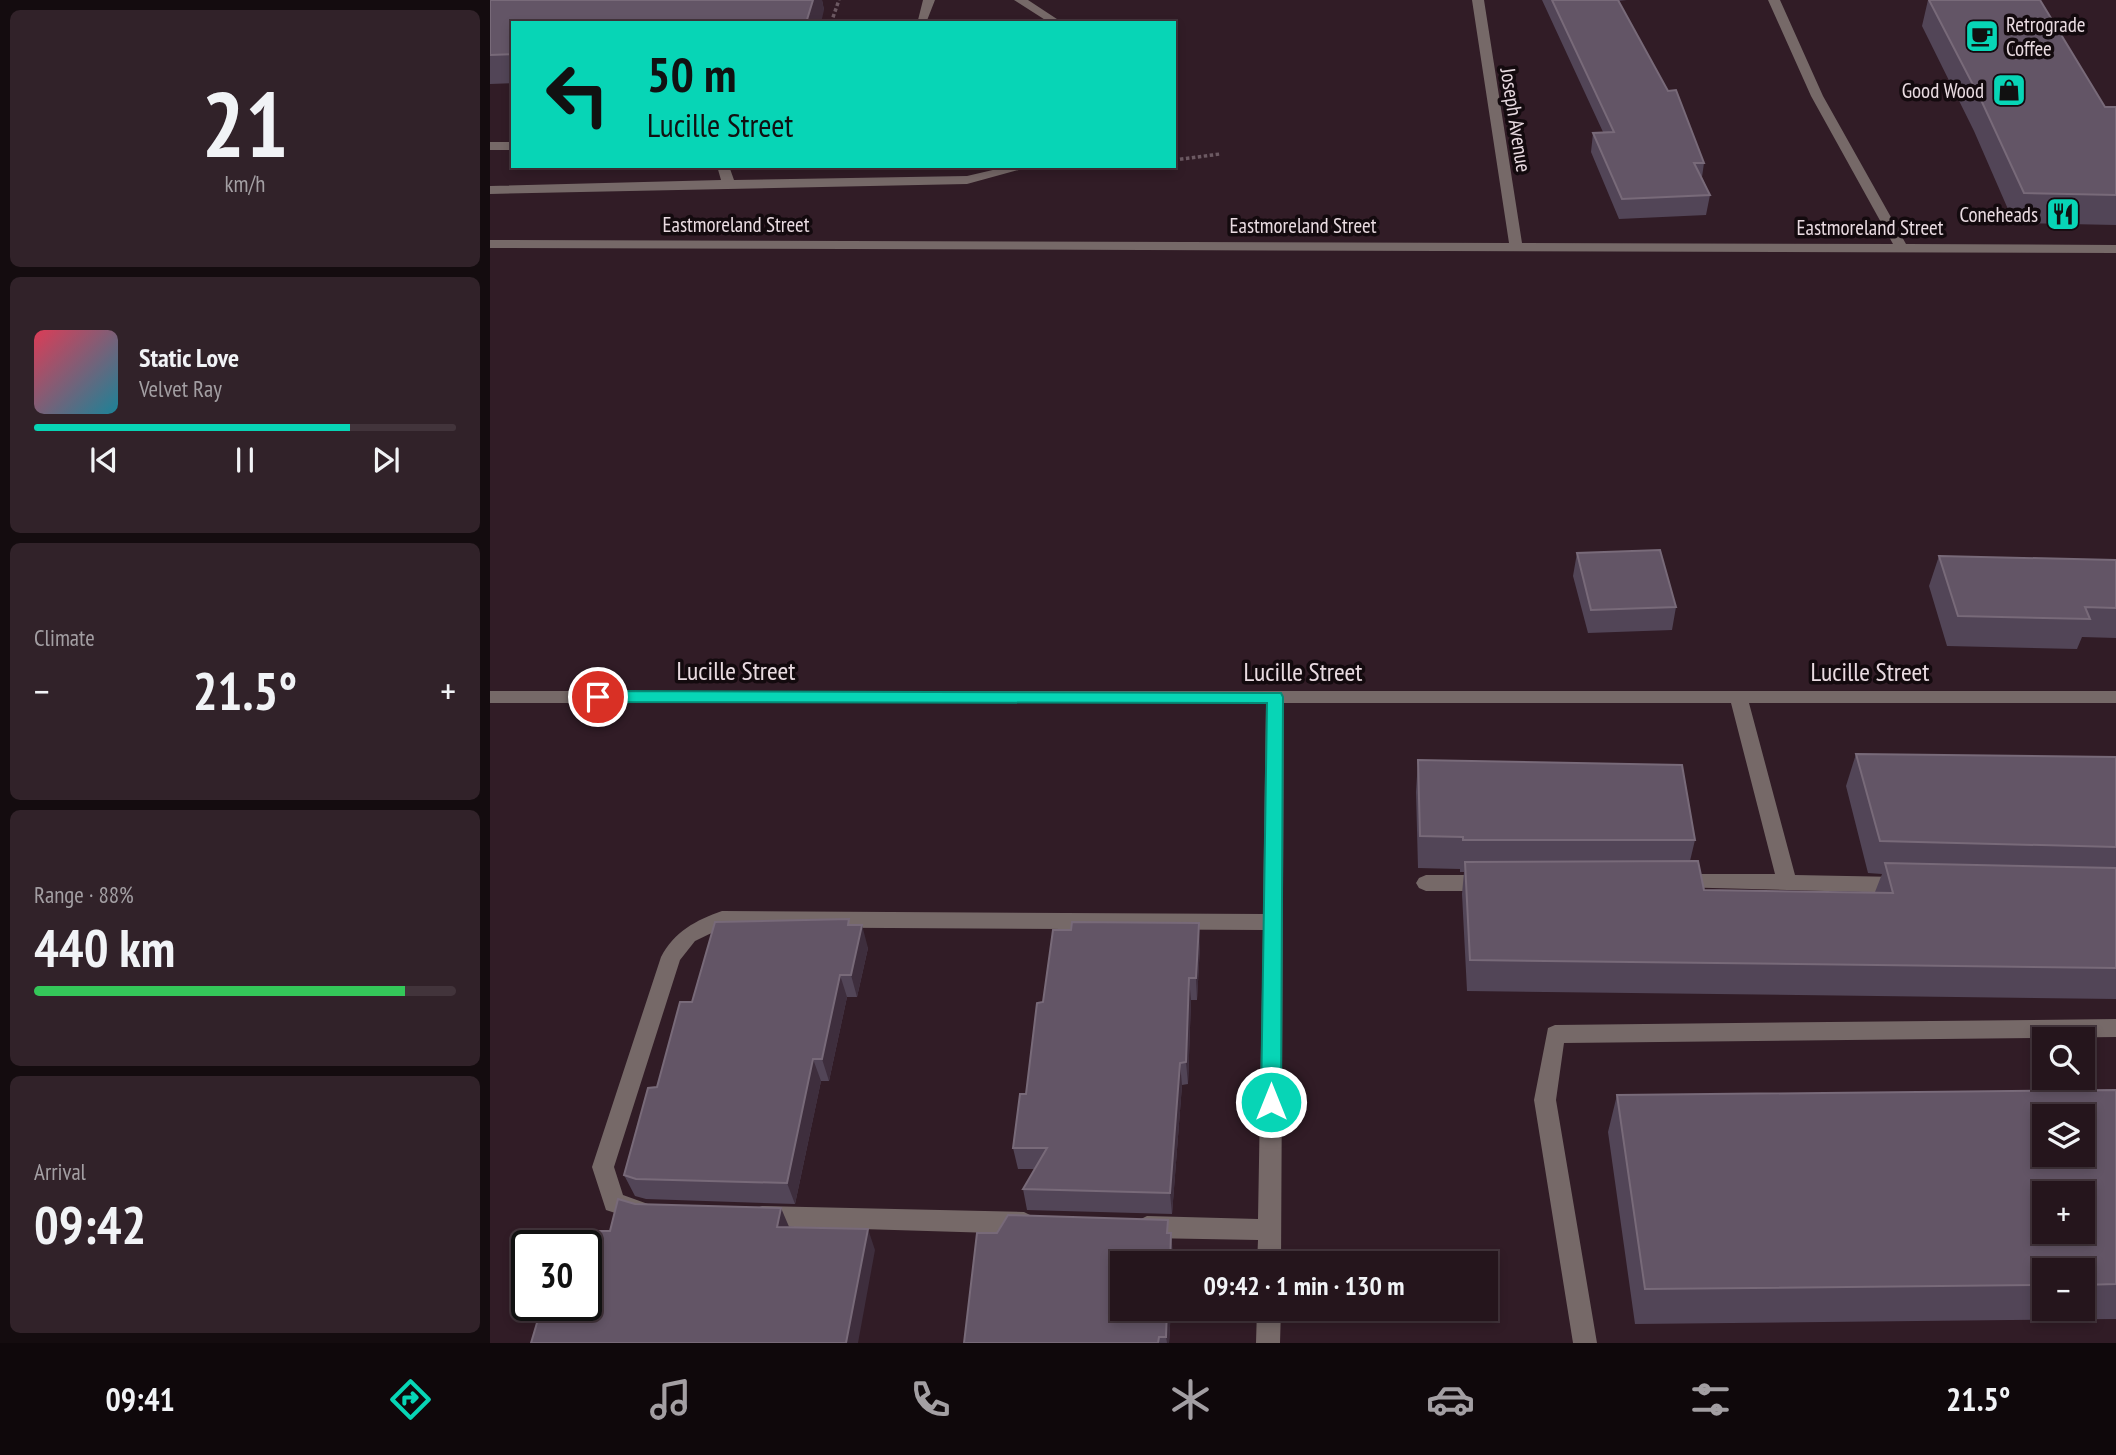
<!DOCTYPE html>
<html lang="en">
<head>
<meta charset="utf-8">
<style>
  :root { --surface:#25151c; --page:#312229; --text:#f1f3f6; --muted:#a39fa3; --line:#42343b; --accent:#07d5b6 }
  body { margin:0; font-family:"PT Sans Narrow",sans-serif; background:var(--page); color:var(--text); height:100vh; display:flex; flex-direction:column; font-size:26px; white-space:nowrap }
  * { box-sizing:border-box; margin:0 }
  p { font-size:23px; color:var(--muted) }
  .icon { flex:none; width:38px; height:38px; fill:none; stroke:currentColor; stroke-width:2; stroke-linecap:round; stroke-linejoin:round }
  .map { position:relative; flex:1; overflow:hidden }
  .sheet { display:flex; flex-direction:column; gap:10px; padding:10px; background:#140c0f; width:490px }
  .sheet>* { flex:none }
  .top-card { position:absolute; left:21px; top:21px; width:665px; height:147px; border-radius:0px; box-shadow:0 4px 10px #0003,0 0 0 2px var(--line); background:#07d5b6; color:#111; overflow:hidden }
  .controls { position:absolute; left:1542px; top:1027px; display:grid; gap:14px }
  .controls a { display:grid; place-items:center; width:63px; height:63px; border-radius:0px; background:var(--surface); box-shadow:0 4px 10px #0003,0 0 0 2px var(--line); font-size:35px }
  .speed { position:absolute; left:21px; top:1230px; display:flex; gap:14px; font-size:35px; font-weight:700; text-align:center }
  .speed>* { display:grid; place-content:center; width:91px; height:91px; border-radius:50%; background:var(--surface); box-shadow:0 4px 10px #0003,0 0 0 2px var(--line); line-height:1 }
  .speed .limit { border:4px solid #111; border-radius:10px; background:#fff; color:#111 }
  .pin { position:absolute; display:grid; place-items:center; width:60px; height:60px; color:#fff; margin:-30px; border:4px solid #fff; border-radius:50%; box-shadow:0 2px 7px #0007 }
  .me { position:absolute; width:77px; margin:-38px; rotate:0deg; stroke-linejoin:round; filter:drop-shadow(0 0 5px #0008) }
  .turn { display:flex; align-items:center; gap:24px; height:147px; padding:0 21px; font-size:32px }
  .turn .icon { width:91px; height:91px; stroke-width:2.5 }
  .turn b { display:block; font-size:49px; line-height:60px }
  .big { font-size:52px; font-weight:800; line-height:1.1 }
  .sheet .tile { flex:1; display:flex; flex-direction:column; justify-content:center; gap:10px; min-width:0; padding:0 24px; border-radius:10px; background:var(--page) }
  .sheet .dial { align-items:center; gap:0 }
  .dial b { font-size:91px; line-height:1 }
  .song { display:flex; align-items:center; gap:21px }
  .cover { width:84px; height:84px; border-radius:10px; background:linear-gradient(135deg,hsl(350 70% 55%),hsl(190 70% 35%)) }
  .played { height:7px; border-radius:4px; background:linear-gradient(90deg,var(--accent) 75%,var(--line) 75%) }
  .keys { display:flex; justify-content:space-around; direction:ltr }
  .heat { display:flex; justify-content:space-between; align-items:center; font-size:38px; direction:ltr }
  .charge { height:10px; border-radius:5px; background:linear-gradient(90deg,#34c759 88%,var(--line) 0) }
  .trip { position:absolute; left:620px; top:1251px; width:388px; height:70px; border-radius:0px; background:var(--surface); box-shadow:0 4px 10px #0003,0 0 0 2px var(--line); font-weight:800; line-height:70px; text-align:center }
  .dock { display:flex; height:112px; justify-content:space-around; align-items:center; background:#0f080b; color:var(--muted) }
  .dock .icon { width:49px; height:49px }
  .dock .current { color:var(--accent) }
  .dock b { font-size:32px; color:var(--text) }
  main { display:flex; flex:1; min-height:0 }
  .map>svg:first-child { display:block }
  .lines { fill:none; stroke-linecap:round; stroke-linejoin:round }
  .path { stroke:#6c5962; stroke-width:3.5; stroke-dasharray:3.5 2.5; stroke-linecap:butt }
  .minor { fill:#766968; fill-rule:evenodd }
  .wall { fill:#524557; fill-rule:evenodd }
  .shaded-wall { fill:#3e2e3d }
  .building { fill:#635566; stroke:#786a79; stroke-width:2; fill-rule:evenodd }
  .route { fill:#07d5b6; stroke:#058a76; stroke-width:2 }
  .labels { text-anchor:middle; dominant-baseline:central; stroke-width:7; stroke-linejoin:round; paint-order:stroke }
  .far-poi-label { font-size:21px; fill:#e9dbe1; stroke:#130a0e; text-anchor:end }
  .far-street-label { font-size:21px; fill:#e9dbe1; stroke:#130a0e }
  .street-label { font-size:26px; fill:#e9dbe1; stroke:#130a0e }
</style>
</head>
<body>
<main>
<section class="sheet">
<div class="tile dial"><b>21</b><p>km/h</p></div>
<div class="tile">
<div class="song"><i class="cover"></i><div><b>Static Love</b><p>Velvet Ray</p></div></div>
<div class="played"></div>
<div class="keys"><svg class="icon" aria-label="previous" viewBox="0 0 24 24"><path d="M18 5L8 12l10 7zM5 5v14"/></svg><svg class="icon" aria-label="pause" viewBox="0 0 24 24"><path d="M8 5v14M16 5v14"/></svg><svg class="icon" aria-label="next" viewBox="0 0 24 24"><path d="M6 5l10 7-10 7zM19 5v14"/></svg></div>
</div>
<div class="tile"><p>Climate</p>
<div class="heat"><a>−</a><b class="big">21.5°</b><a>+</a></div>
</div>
<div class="tile"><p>Range · 88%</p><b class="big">440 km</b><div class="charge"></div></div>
<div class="tile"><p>Arrival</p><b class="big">09:42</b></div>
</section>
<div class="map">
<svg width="1626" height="1343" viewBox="0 0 1626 1343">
  <rect width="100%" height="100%" fill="#311c26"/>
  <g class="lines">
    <path class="path" d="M 341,23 L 349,0
      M 684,160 L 730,154"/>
    <path class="minor" d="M 433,0 L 445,0 L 436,23 L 428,20 Z
      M 524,0 L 538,0 L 573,23 L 560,23 Z
      M 982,0 L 994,0 L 1032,243 L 1403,244 L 1321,96 L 1278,0 L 1290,0 L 1333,96 L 1416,244 L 1626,245 L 1626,253 L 0,248 L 0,240 L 1019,243 Z
      M 0,142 L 23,142 L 23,150 L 0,150 Z
      M 227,166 L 239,166 L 244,180 L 477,176 L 520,166 L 543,166 L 477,184 L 0,194 L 0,186 L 231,180 Z
      M 0,691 L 1626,691 L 1626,703 L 1259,703 L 1305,875 L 1409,877 L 1416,880 L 1419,885 L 1416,890 L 1409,893 L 1184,887 L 1181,882 L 1184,877 L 1191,874 L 1285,874 L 1241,703 L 794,703 L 791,1264 L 767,1264 L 768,1240 L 657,1238 L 649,1234 L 646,1227 L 649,1220 L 657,1216 L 768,1219 L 773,930 L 234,927 L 205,941 L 190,960 L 124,1167 L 133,1195 L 158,1204 L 161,1211 L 158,1218 L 150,1221 L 116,1210 L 102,1167 L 171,957 C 184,932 206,920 232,911 L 773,914 L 776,703 L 0,703 Z
      M 936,875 L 995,875 L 1002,878 L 1005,883 L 1002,888 L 995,891 L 936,891 L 929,888 L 926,883 L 929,878 Z
      M 1626,1019 L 1626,1037 L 1074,1043 L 1066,1100 L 1107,1343 L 1083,1343 L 1044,1100 L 1058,1028 L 1065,1025 Z
      M 272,1206 L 534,1212 L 542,1216 L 545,1223 L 542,1230 L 534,1234 L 272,1226 L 264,1223 L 261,1216 L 264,1209 Z
      M 767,1309 L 791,1309 L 790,1343 L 766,1343 Z"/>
  </g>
  <path class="wall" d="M 0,0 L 332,0 L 334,10 L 23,23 L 23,83 L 0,84 Z
    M 1052,0 L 1137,0 L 1128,1 L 1214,163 L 1212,177 L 1220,195 L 1216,215 L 1129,219 L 1101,152 L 1103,133 L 1113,132 Z
    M 1438,0 L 1550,0 L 1615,107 L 1626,107 L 1626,225 L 1524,223 L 1484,131 L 1432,26 Z
    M 1087,553 L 1186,607 L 1182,630 L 1098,633 L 1083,576 Z
    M 1449,556 L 1626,560 L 1626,638 L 1592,637 L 1587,649 L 1457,646 L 1439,586 Z
    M 1366,754 L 1626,757 L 1626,999 L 977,991 L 972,894 L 974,872 L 970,872 L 970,869 L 928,868 L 926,792 L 928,760 L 1205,840 L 1200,861 L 1214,890 L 1385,892 L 1392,874 L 1378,873 L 1356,786 Z
    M 360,925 L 378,948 L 367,997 L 357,997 L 339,1081 L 331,1081 L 305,1204 L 156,1199 L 145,1196 L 134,1175 L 202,1002 Z
    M 710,945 L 707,1000 L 701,1000 L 698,1084 L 692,1085 L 682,1214 L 537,1210 L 533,1189 L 545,1169 L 528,1169 L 523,1148 L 536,1094 L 553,1002 Z
    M 1626,1090 L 1626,1319 L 1145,1324 L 1118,1132 L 1127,1095 ZM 1554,1270 L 1592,1270 L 1592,1309 L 1554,1309 Z
    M 679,1233 L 683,1253 L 632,1309 L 681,1309 L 679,1343 L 474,1343 Z"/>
  <path class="shaded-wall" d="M 323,0 L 332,0 L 334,10 L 331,23 L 316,23 Z
    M 709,923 L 710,945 L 707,1000 L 706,978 Z
    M 372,925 L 378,948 L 367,997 L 361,975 Z
    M 350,975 L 357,997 L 339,1081 L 332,1059 Z
    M 699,978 L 701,1000 L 698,1084 L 696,1062 Z
    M 323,1059 L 331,1081 L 305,1204 L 297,1183 Z
    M 690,1063 L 692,1085 L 682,1214 L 680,1193 Z
    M 291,1208 L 300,1229 L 287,1227 Z
    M 378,1229 L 385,1250 L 368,1343 L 356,1343 Z
    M 681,1233 L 683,1253 L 683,1264 L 680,1264 Z
    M 677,1309 L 681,1309 L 679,1343 L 677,1343 L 676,1337 Z"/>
  <path class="building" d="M 0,0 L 323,0 L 316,23 L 23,23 L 23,54 L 0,55 Z
    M 1062,0 L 1128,0 L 1178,91 L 1186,90 L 1214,163 L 1204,163 L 1220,195 L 1132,199 L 1103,133 L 1124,132 Z
    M 1439,0 L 1550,0 L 1615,107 L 1626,107 L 1626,195 L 1534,193 L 1492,102 Z
    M 1170,550 L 1186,607 L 1101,610 L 1087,553 Z
    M 1449,556 L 1626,560 L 1626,608 L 1595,607 L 1600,619 L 1468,616 Z
    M 1366,754 L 1626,757 L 1626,847 L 1390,841 Z
    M 928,760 L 1192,765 L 1205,840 L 973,840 L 973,837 L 930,836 Z
    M 1208,861 L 1214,890 L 1403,893 L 1395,863 L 1626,868 L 1626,968 L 980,960 L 975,862 Z
    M 359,919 L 358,925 L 372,925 L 361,975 L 350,975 L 332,1059 L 323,1059 L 297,1183 L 146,1179 L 134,1175 L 158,1088 L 167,1087 L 190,1002 L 202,1002 L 225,922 Z
    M 582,922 L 709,923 L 706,978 L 699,978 L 696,1062 L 690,1063 L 680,1193 L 533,1189 L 557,1148 L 523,1148 L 530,1094 L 536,1094 L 547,1003 L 553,1002 L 563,930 L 581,930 Z
    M 1626,1090 L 1626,1284 L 1592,1285 L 1592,1270 L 1554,1270 L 1554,1285 L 1155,1289 L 1127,1095 ZM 1554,1116 L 1592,1116 L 1592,1155 L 1554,1155 ZM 1554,1194 L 1592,1194 L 1592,1232 L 1554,1232 Z
    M 128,1199 L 145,1204 L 291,1208 L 287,1227 L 378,1229 L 356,1343 L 41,1343 L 52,1306 L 96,1306 L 96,1246 L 70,1246 L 75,1231 L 120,1231 Z
    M 518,1215 L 678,1220 L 677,1233 L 681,1233 L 680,1264 L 632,1264 L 632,1309 L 677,1309 L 676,1337 L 669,1337 L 668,1343 L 474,1343 L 487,1233 L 507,1233 Z"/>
  <path class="route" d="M 108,691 L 791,693 L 793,697 L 791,1102 L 788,1108 L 781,1110 L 774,1108 L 771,1102 L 777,703 L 108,702 L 100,697 Z"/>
  <defs>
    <g id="cafe-square" transform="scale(1.75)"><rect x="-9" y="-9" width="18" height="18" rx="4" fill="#07d5b6" stroke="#130a0e"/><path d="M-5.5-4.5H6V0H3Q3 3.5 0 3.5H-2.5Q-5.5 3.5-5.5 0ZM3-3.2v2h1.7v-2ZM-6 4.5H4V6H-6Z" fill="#111"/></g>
    <g id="shop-square" transform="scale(1.75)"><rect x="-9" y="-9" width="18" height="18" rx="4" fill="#07d5b6" stroke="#130a0e"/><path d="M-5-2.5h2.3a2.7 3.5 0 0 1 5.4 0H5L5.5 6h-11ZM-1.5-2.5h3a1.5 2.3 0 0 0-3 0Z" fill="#111"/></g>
    <g id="restaurant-square" transform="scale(1.75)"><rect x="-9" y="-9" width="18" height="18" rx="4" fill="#07d5b6" stroke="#130a0e"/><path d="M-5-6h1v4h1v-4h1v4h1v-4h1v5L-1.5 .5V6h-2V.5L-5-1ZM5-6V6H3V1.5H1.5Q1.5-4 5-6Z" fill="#111"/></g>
  </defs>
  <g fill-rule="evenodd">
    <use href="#cafe-square" x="1492" y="36"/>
    <use href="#shop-square" x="1519" y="90"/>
    <use href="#restaurant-square" x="1573" y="214"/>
  </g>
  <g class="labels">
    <g class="far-poi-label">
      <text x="1516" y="24" text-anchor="start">Retrograde<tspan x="1516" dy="24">Coffee</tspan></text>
      <text x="1494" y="90">Good Wood</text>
      <text x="1548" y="214">Coneheads</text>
    </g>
    <g class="far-street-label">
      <text transform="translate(1026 120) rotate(81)">Joseph Avenue</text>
      <text x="246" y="224">Eastmoreland Street</text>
      <text x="813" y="225">Eastmoreland Street</text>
      <text x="1380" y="227">Eastmoreland Street</text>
    </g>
    <g class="street-label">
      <text x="246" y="670">Lucille Street</text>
      <text x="813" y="671">Lucille Street</text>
      <text x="1380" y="671">Lucille Street</text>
    </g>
  </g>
</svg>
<div class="controls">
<a><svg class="icon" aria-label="search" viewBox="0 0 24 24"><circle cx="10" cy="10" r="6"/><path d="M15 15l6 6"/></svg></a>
<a><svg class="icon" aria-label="layers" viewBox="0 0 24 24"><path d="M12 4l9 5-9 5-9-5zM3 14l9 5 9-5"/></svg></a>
<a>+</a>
<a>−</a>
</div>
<div class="speed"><div class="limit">30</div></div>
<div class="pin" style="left:108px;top:697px;background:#d93025"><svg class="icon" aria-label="arrive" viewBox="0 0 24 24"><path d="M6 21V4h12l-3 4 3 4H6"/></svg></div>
<svg class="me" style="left:781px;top:1102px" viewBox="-20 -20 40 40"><circle r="17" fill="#07d5b6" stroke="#fff" stroke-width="3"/><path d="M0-11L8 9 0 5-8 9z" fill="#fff"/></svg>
<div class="trip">09:42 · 1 min · 130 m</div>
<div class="top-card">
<div class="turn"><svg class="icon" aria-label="left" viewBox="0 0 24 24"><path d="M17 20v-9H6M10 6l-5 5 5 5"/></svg><div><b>50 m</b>Lucille Street</div></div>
</div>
</div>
</main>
<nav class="dock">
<b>09:41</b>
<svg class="icon current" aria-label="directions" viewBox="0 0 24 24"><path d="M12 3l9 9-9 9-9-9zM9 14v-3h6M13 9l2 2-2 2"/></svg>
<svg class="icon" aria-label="music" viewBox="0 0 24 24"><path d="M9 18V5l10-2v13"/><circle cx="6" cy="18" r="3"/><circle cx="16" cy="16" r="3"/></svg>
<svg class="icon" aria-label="phone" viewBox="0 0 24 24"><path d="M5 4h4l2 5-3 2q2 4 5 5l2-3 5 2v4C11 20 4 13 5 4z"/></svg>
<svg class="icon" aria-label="climate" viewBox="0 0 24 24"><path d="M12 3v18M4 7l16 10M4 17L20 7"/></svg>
<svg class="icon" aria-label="car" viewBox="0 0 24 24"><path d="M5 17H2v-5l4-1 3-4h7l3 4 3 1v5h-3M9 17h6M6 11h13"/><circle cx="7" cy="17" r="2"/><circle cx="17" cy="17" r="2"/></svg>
<svg class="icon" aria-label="filters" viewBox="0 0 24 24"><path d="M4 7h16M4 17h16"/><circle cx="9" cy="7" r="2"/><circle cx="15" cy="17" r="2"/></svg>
<b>21.5°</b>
</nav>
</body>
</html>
